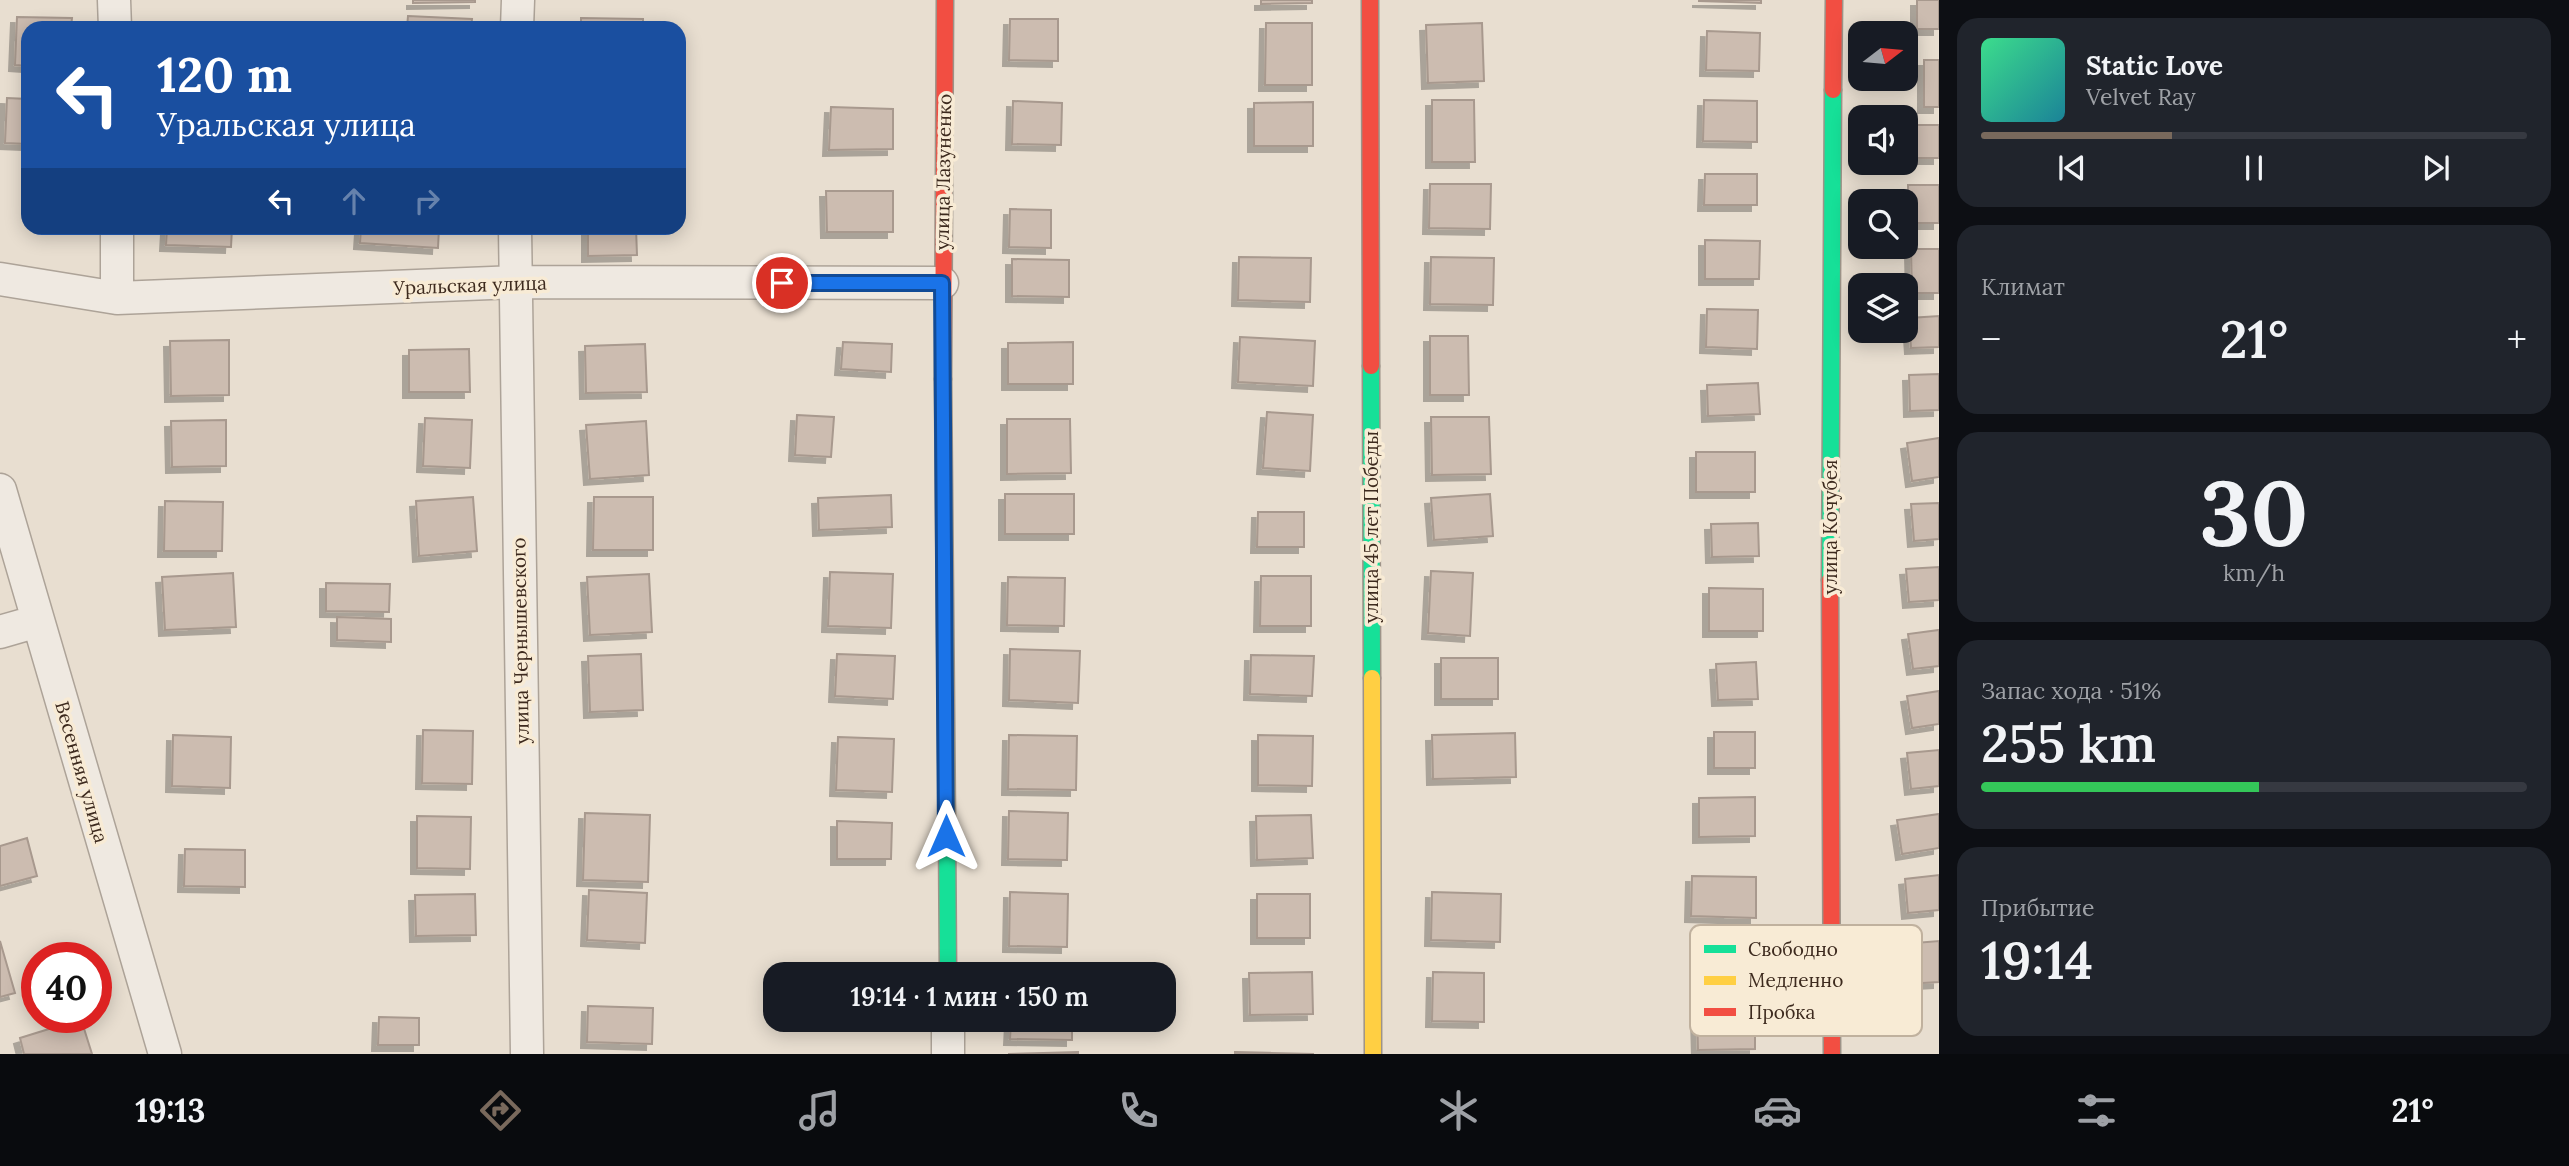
<!DOCTYPE html>
<html lang="ru">
<head>
<meta charset="utf-8">
<style>
  :root { --surface:#171b24; --page:#20242c; --text:#f1f3f6; --muted:#9ea1a6; --line:#363941; --accent:#79695c }
  body { margin:0; font-family:Lora,serif; background:var(--page); color:var(--text); height:100vh; display:flex; flex-direction:column; font-size:26px; white-space:nowrap }
  * { box-sizing:border-box; margin:0 }
  p { font-size:23px; color:var(--muted) }
  .icon { flex:none; width:38px; height:38px; fill:none; stroke:currentColor; stroke-width:2; stroke-linecap:round; stroke-linejoin:round }
  .map { position:relative; flex:1; overflow:hidden }
  .panel { display:flex; flex-direction:column; gap:18px; padding:18px; background:#0d0f14; width:630px }
  .panel>* { flex:none }
  .guide { position:absolute; left:21px; top:21px; width:665px; height:214px; border-radius:21px; box-shadow:0 4px 18px #0003; background:#1a4fa0; color:#fff; overflow:hidden }
  .needle { width:46px; rotate:74deg }
  .fabs { position:absolute; left:1848px; top:21px; display:grid; gap:14px }
  .fabs a { display:grid; place-items:center; width:70px; height:70px; border-radius:14px; background:var(--surface); box-shadow:0 4px 18px #0003; font-size:35px }
  .speed { position:absolute; left:21px; top:942px; display:flex; gap:14px; font-size:35px; font-weight:700; text-align:center }
  .speed>* { display:grid; place-content:center; width:91px; height:91px; border-radius:50%; background:var(--surface); box-shadow:0 4px 18px #0003; line-height:1 }
  .speed .limit { border:10px solid #d22; background:#fff; color:#111 }
  .pin { position:absolute; display:grid; place-items:center; width:60px; height:60px; color:#fff; margin:-30px; border:4px solid #fff; border-radius:50%; box-shadow:0 2px 7px #0007 }
  .me { position:absolute; width:77px; margin:-38px; rotate:0deg; stroke-linejoin:round; filter:drop-shadow(0 0 5px #0008) }
  .turn { display:flex; align-items:center; gap:24px; height:147px; padding:0 21px; font-size:32px }
  .turn .icon { width:91px; height:91px; stroke-width:2.5 }
  .turn b { display:block; font-size:49px; line-height:60px }
  .lanes { display:flex; align-items:center; height:66px; padding:0 21px; background:#0003; justify-content:center; gap:35px; direction:ltr }
  .lanes .off { opacity:.35 }
  .big { font-size:52px; font-weight:600; line-height:1.1 }
  .panel .card { flex:1; display:flex; flex-direction:column; justify-content:center; gap:10px; min-width:0; padding:0 24px; border-radius:21px; background:var(--page) }
  .panel .dial { align-items:center; gap:0 }
  .dial b { font-size:91px; line-height:1 }
  .song { display:flex; align-items:center; gap:21px }
  .cover { width:84px; height:84px; border-radius:10px; background:linear-gradient(135deg,hsl(150 70% 55%),hsl(190 70% 35%)) }
  .played { height:7px; border-radius:4px; background:linear-gradient(90deg,var(--accent) 35%,var(--line) 35%) }
  .keys { display:flex; justify-content:space-around; direction:ltr }
  .heat { display:flex; justify-content:space-between; align-items:center; font-size:38px; direction:ltr }
  .charge { height:10px; border-radius:5px; background:linear-gradient(90deg,#34c759 51%,var(--line) 0) }
  .trip { position:absolute; left:763px; top:962px; width:413px; height:70px; border-radius:21px; background:var(--surface); box-shadow:0 4px 18px #0003; font-weight:600; line-height:70px; text-align:center }
  .menu { display:flex; height:112px; justify-content:space-around; align-items:center; background:#090b0e; color:var(--muted) }
  .menu .icon { width:49px; height:49px }
  .menu .current { color:var(--accent) }
  .menu b { font-size:32px; color:var(--text) }
  main { display:flex; flex:1; min-height:0 }
  .map>svg:first-child { display:block }
  .building { fill:#ccbcb0; stroke:#a8998e; stroke-width:2; filter:url(#shadow) }
  .lines { fill:none; stroke-linecap:round; stroke-linejoin:round }
  .street-casing { stroke:#ada398; stroke-width:35 }
  .fast-casing { stroke:#9d9388; stroke-width:19 }
  .slow-casing { stroke:#9d9388; stroke-width:19 }
  .jam-casing { stroke:#9d9388; stroke-width:19 }
  .street { stroke:#efe9e1; stroke-width:32 }
  .fast { stroke:#16e098; stroke-width:16 }
  .slow { stroke:#ffcf43; stroke-width:16 }
  .jam { stroke:#f24e42; stroke-width:16 }
  .route-casing { stroke:#114b97; stroke-width:18 }
  .route { stroke:#1a73e8; stroke-width:12 }
  .labels { text-anchor:middle; dominant-baseline:central; stroke-width:7; stroke-linejoin:round; paint-order:stroke }
  .street-label { font-size:19px; fill:#3d2a1e; stroke:#f8ebd5 }
  .key { fill:#f8ebd5; stroke:#c0b19e; stroke-width:2 }
  .key-label { font-size:19px; fill:#3d2a1e }
</style>
</head>
<body>
<main>
<div class="map">
<svg width="1939" height="1054" viewBox="0 0 1939 1054">
  <defs>
    <filter id="shadow"><feDropShadow dx="-6" dy="6" stdDeviation="0" flood-color="#0004"/></filter>
  </defs>
  <rect width="100%" height="100%" fill="#e8ded0"/>
  <path class="building" d="M 413,0 L 475,0 L 475,2 L 413,3 Z
    M 1261,0 L 1312,0 L 1312,3 L 1261,4 Z
    M 1699,0 L 1761,0 L 1761,3 L 1699,1 Z
    M 1917,0 L 1939,0 L 1939,29 L 1917,29 Z
    M 408,16 L 472,19 L 471,28 L 407,28 Z
    M 17,17 L 72,18 L 71,28 L 28,28 L 28,66 L 15,65 Z
    M 581,18 L 643,19 L 643,28 L 581,28 Z
    M 1010,19 L 1058,19 L 1058,61 L 1009,60 Z
    M 1266,23 L 1312,23 L 1312,85 L 1265,85 Z
    M 1482,23 L 1484,81 L 1428,83 L 1426,25 Z
    M 1707,31 L 1760,33 L 1759,71 L 1706,70 Z
    M 1924,60 L 1939,60 L 1939,107 L 1924,107 Z
    M 7,98 L 28,99 L 28,144 L 5,143 Z
    M 1432,100 L 1474,100 L 1475,162 L 1432,162 Z
    M 1704,100 L 1757,101 L 1757,142 L 1703,141 Z
    M 1013,101 L 1062,103 L 1061,145 L 1012,144 Z
    M 1313,102 L 1313,146 L 1254,146 L 1254,103 Z
    M 831,107 L 893,109 L 893,149 L 829,150 Z
    M 1915,125 L 1939,125 L 1939,158 L 1916,158 Z
    M 1705,174 L 1757,174 L 1757,205 L 1704,205 Z
    M 1430,184 L 1491,184 L 1490,229 L 1429,228 Z
    M 1908,185 L 1939,185 L 1939,223 L 1909,223 Z
    M 826,191 L 893,191 L 893,232 L 827,232 Z
    M 1010,209 L 1051,210 L 1051,248 L 1009,247 Z
    M 167,228 L 232,228 L 231,247 L 166,245 Z
    M 361,228 L 439,228 L 438,248 L 360,243 Z
    M 588,228 L 636,228 L 637,255 L 588,256 Z
    M 1705,240 L 1760,241 L 1759,279 L 1705,279 Z
    M 1911,249 L 1939,249 L 1939,293 L 1912,293 Z
    M 1239,257 L 1311,258 L 1310,302 L 1238,300 Z
    M 1431,257 L 1494,258 L 1493,305 L 1430,304 Z
    M 1012,259 L 1069,260 L 1069,297 L 1012,296 Z
    M 1707,309 L 1758,310 L 1757,349 L 1706,347 Z
    M 1939,316 L 1939,347 L 1911,348 L 1909,318 Z
    M 1430,336 L 1468,336 L 1469,395 L 1430,395 Z
    M 1240,337 L 1315,341 L 1313,386 L 1238,382 Z
    M 229,340 L 229,395 L 171,396 L 170,341 Z
    M 843,342 L 892,344 L 891,372 L 841,369 Z
    M 1073,342 L 1073,384 L 1008,384 L 1008,343 Z
    M 645,344 L 647,392 L 586,393 L 585,346 Z
    M 469,349 L 470,392 L 409,392 L 409,350 Z
    M 1939,374 L 1939,410 L 1910,411 L 1909,375 Z
    M 1758,383 L 1760,414 L 1708,416 L 1707,385 Z
    M 1267,412 L 1313,415 L 1310,471 L 1263,468 Z
    M 797,415 L 834,417 L 831,457 L 795,455 Z
    M 1431,417 L 1489,417 L 1491,474 L 1432,475 Z
    M 425,418 L 472,420 L 470,468 L 423,466 Z
    M 1007,419 L 1070,419 L 1071,473 L 1007,474 Z
    M 226,420 L 226,466 L 172,467 L 171,421 Z
    M 646,421 L 649,475 L 590,479 L 586,425 Z
    M 1939,438 L 1939,477 L 1912,481 L 1907,443 Z
    M 1696,452 L 1755,452 L 1755,492 L 1696,492 Z
    M 1005,494 L 1074,494 L 1074,534 L 1005,534 Z
    M 1490,494 L 1493,536 L 1434,540 L 1431,498 Z
    M 891,495 L 892,527 L 819,530 L 818,498 Z
    M 473,497 L 477,551 L 419,556 L 416,501 Z
    M 594,497 L 653,497 L 653,550 L 593,550 Z
    M 165,501 L 223,502 L 222,551 L 164,551 Z
    M 1939,503 L 1939,539 L 1914,541 L 1911,504 Z
    M 1258,512 L 1304,512 L 1304,547 L 1257,547 Z
    M 1758,523 L 1759,556 L 1712,557 L 1711,524 Z
    M 1939,567 L 1939,600 L 1909,602 L 1906,569 Z
    M 1431,571 L 1473,573 L 1470,636 L 1428,633 Z
    M 830,572 L 893,574 L 891,628 L 828,626 Z
    M 233,573 L 236,627 L 165,630 L 162,577 Z
    M 649,574 L 652,632 L 590,635 L 587,577 Z
    M 1261,576 L 1311,576 L 1311,626 L 1260,626 Z
    M 1008,577 L 1065,578 L 1064,626 L 1007,625 Z
    M 326,583 L 390,584 L 389,612 L 326,611 Z
    M 1709,588 L 1763,589 L 1763,631 L 1709,631 Z
    M 337,617 L 391,619 L 391,642 L 337,640 Z
    M 1939,630 L 1939,666 L 1913,669 L 1908,634 Z
    M 1010,649 L 1080,651 L 1078,703 L 1009,700 Z
    M 641,654 L 643,710 L 590,712 L 588,656 Z
    M 837,654 L 895,656 L 893,699 L 835,696 Z
    M 1251,655 L 1314,656 L 1312,696 L 1250,694 Z
    M 1441,658 L 1498,658 L 1498,699 L 1441,699 Z
    M 1756,662 L 1758,699 L 1718,700 L 1716,664 Z
    M 1939,691 L 1939,724 L 1912,728 L 1907,696 Z
    M 423,730 L 473,731 L 472,784 L 422,783 Z
    M 1714,732 L 1755,732 L 1755,768 L 1714,768 Z
    M 1515,733 L 1516,777 L 1433,779 L 1432,735 Z
    M 173,735 L 231,737 L 230,788 L 172,786 Z
    M 1009,735 L 1077,736 L 1076,790 L 1008,789 Z
    M 1258,735 L 1313,736 L 1312,786 L 1258,785 Z
    M 838,737 L 894,739 L 892,792 L 836,790 Z
    M 1939,750 L 1939,786 L 1911,789 L 1907,753 Z
    M 1755,797 L 1755,836 L 1699,837 L 1699,798 Z
    M 1009,811 L 1068,813 L 1067,860 L 1008,859 Z
    M 585,813 L 650,815 L 648,882 L 583,880 Z
    M 1939,814 L 1939,848 L 1902,854 L 1897,820 Z
    M 1311,815 L 1313,858 L 1257,860 L 1256,816 Z
    M 417,816 L 471,817 L 470,869 L 417,868 Z
    M 837,821 L 892,823 L 891,859 L 837,859 Z
    M 27,838 L 37,876 L 0,886 L 0,846 Z
    M 185,849 L 245,850 L 245,887 L 184,886 Z
    M 1939,875 L 1939,910 L 1908,913 L 1905,879 Z
    M 1692,876 L 1756,877 L 1756,918 L 1691,916 Z
    M 589,890 L 647,893 L 645,943 L 587,940 Z
    M 1010,892 L 1068,894 L 1067,947 L 1009,946 Z
    M 1432,892 L 1501,894 L 1500,942 L 1431,940 Z
    M 475,894 L 476,935 L 416,936 L 415,895 Z
    M 1257,894 L 1310,894 L 1310,938 L 1257,938 Z
    M 0,941 L 15,993 L 0,997 Z
    M 1939,941 L 1939,982 L 1906,984 L 1903,944 Z
    M 1011,971 L 1073,973 L 1073,975 L 1011,975 Z
    M 1312,972 L 1313,1014 L 1250,1015 L 1249,973 Z
    M 1433,972 L 1484,973 L 1484,1022 L 1432,1021 Z
    M 588,1006 L 653,1008 L 652,1044 L 587,1042 Z
    M 1755,1013 L 1755,1049 L 1698,1050 L 1697,1014 Z
    M 379,1017 L 419,1018 L 419,1045 L 378,1045 Z
    M 81,1019 L 92,1054 L 24,1054 L 20,1038 Z
    M 831,1020 L 890,1020 L 890,1024 L 831,1022 Z
    M 1011,1020 L 1072,1020 L 1072,1040 L 1010,1039 Z
    M 1078,1052 L 1078,1054 L 1008,1054 Z
    M 1235,1052 L 1314,1054 L 1235,1054 Z"/>
  <g class="lines">
    <g class="street-casing">
      <path id="street" d="M 114,0 L 115,28
        M 517,28 L 518,0
        M 117,228 L 117,298
        M 515,228 L 527,1054
        M 0,279 L 117,298 L 514,282 L 942,283
        M 0,490 L 165,1054
        M 0,632 L 38,621
        M 948,1020 L 948,1054"/>
    </g>
    <g class="fast-casing">
      <path id="fast" d="M 1371,366 L 1372,678
        M 1830,580 L 1833,90
        M 947,827 L 948,975"/>
    </g>
    <g class="slow-casing">
      <path id="slow" d="M 943,379 L 947,827
        M 1372,678 L 1373,1054"/>
    </g>
    <g class="jam-casing">
      <path id="jam" d="M 1370,0 L 1371,366
        M 1833,90 L 1834,0
        M 943,379 L 945,0
        M 1830,580 L 1832,1054"/>
    </g>
    <use href="#street" class="street"/>
    <use href="#fast" class="fast"/>
    <use href="#slow" class="slow"/>
    <use href="#jam" class="jam"/>
  </g>
  <g class="lines">
    <g class="route-casing">
      <path id="route" d="M 782,283 L 942,283 L 946,836"/>
    </g>
    <use href="#route" class="route"/>
  </g>
  <g class="labels">
    <g class="street-label">
      <text transform="translate(943 172) rotate(-89)">улица Лазуненко</text>
      <text transform="translate(470 285) rotate(-2)">Уральская улица</text>
      <text transform="translate(1371 527) rotate(-90)">улица 45 лет Победы</text>
      <text transform="translate(1830 527) rotate(-90)">улица Кочубея</text>
      <text transform="translate(520 641) rotate(-91)">улица Чернышевского</text>
      <text transform="translate(82 772) rotate(74)">Весенняя улица</text>
    </g>
  </g>
  <rect x="1690" y="925" width="232" height="111" rx="10" class="key"/>
  <rect x="1704" y="945" width="32" height="8" fill="#16e098"/>
  <rect x="1704" y="976" width="32" height="9" fill="#ffcf43"/>
  <rect x="1704" y="1008" width="32" height="8" fill="#f24e42"/>
  <g class="key-label">
    <text x="1748" y="956">Свободно</text>
    <text x="1748" y="987">Медленно</text>
    <text x="1748" y="1019">Пробка</text>
  </g>
</svg>
<div class="fabs">
<a><svg class="needle" viewBox="-14 -14 28 28"><path d="M0-13l5 13h-10z" fill="#e53935"/><path d="M0 13l5-13h-10z" fill="#9ea1a6"/></svg></a>
<a><svg class="icon" aria-label="sound" viewBox="0 0 24 24"><path d="M4 9h4l5-4v14l-5-4H4zM17 9q2 3 0 6"/></svg></a>
<a><svg class="icon" aria-label="search" viewBox="0 0 24 24"><circle cx="10" cy="10" r="6"/><path d="M15 15l6 6"/></svg></a>
<a><svg class="icon" aria-label="layers" viewBox="0 0 24 24"><path d="M12 4l9 5-9 5-9-5zM3 14l9 5 9-5"/></svg></a>
</div>
<div class="speed"><div class="limit">40</div></div>
<div class="pin" style="left:782px;top:283px;background:#d93025"><svg class="icon" aria-label="arrive" viewBox="0 0 24 24"><path d="M6 21V4h12l-3 4 3 4H6"/></svg></div>
<svg class="me" style="left:946px;top:836px" viewBox="-20 -20 40 40"><path d="M0-17L14 15 0 8-14 15z" fill="#1a73e8" stroke="#fff" stroke-width="4"/></svg>
<div class="trip">19:14 · 1 мин · 150 m</div>
<div class="guide">
<div class="turn"><svg class="icon" aria-label="left" viewBox="0 0 24 24"><path d="M17 20v-9H6M10 6l-5 5 5 5"/></svg><div><b>120 m</b>Уральская улица</div></div>
<div class="lanes"><svg class="icon" aria-label="left" viewBox="0 0 24 24"><path d="M17 20v-9H6M10 6l-5 5 5 5"/></svg><svg class="icon off" aria-label="ahead" viewBox="0 0 24 24"><path d="M12 20V5M6 11l6-6 6 6"/></svg><svg class="icon off" aria-label="right" viewBox="0 0 24 24"><path d="M7 20v-9h11M14 6l5 5-5 5"/></svg></div>
</div>
</div>
<section class="panel">
<div class="card">
<div class="song"><i class="cover"></i><div><b>Static Love</b><p>Velvet Ray</p></div></div>
<div class="played"></div>
<div class="keys"><svg class="icon" aria-label="previous" viewBox="0 0 24 24"><path d="M18 5L8 12l10 7zM5 5v14"/></svg><svg class="icon" aria-label="pause" viewBox="0 0 24 24"><path d="M8 5v14M16 5v14"/></svg><svg class="icon" aria-label="next" viewBox="0 0 24 24"><path d="M6 5l10 7-10 7zM19 5v14"/></svg></div>
</div>
<div class="card"><p>Климат</p>
<div class="heat"><a>−</a><b class="big">21°</b><a>+</a></div>
</div>
<div class="card dial"><b>30</b><p>km/h</p></div>
<div class="card"><p>Запас хода · 51%</p><b class="big">255 km</b><div class="charge"></div></div>
<div class="card"><p>Прибытие</p><b class="big">19:14</b></div>
</section>
</main>
<nav class="menu">
<b>19:13</b>
<svg class="icon current" aria-label="directions" viewBox="0 0 24 24"><path d="M12 3l9 9-9 9-9-9zM9 14v-3h6M13 9l2 2-2 2"/></svg>
<svg class="icon" aria-label="music" viewBox="0 0 24 24"><path d="M9 18V5l10-2v13"/><circle cx="6" cy="18" r="3"/><circle cx="16" cy="16" r="3"/></svg>
<svg class="icon" aria-label="phone" viewBox="0 0 24 24"><path d="M5 4h4l2 5-3 2q2 4 5 5l2-3 5 2v4C11 20 4 13 5 4z"/></svg>
<svg class="icon" aria-label="climate" viewBox="0 0 24 24"><path d="M12 3v18M4 7l16 10M4 17L20 7"/></svg>
<svg class="icon" aria-label="car" viewBox="0 0 24 24"><path d="M5 17H2v-5l4-1 3-4h7l3 4 3 1v5h-3M9 17h6M6 11h13"/><circle cx="7" cy="17" r="2"/><circle cx="17" cy="17" r="2"/></svg>
<svg class="icon" aria-label="filters" viewBox="0 0 24 24"><path d="M4 7h16M4 17h16"/><circle cx="9" cy="7" r="2"/><circle cx="15" cy="17" r="2"/></svg>
<b>21°</b>
</nav>
</body>
</html>
